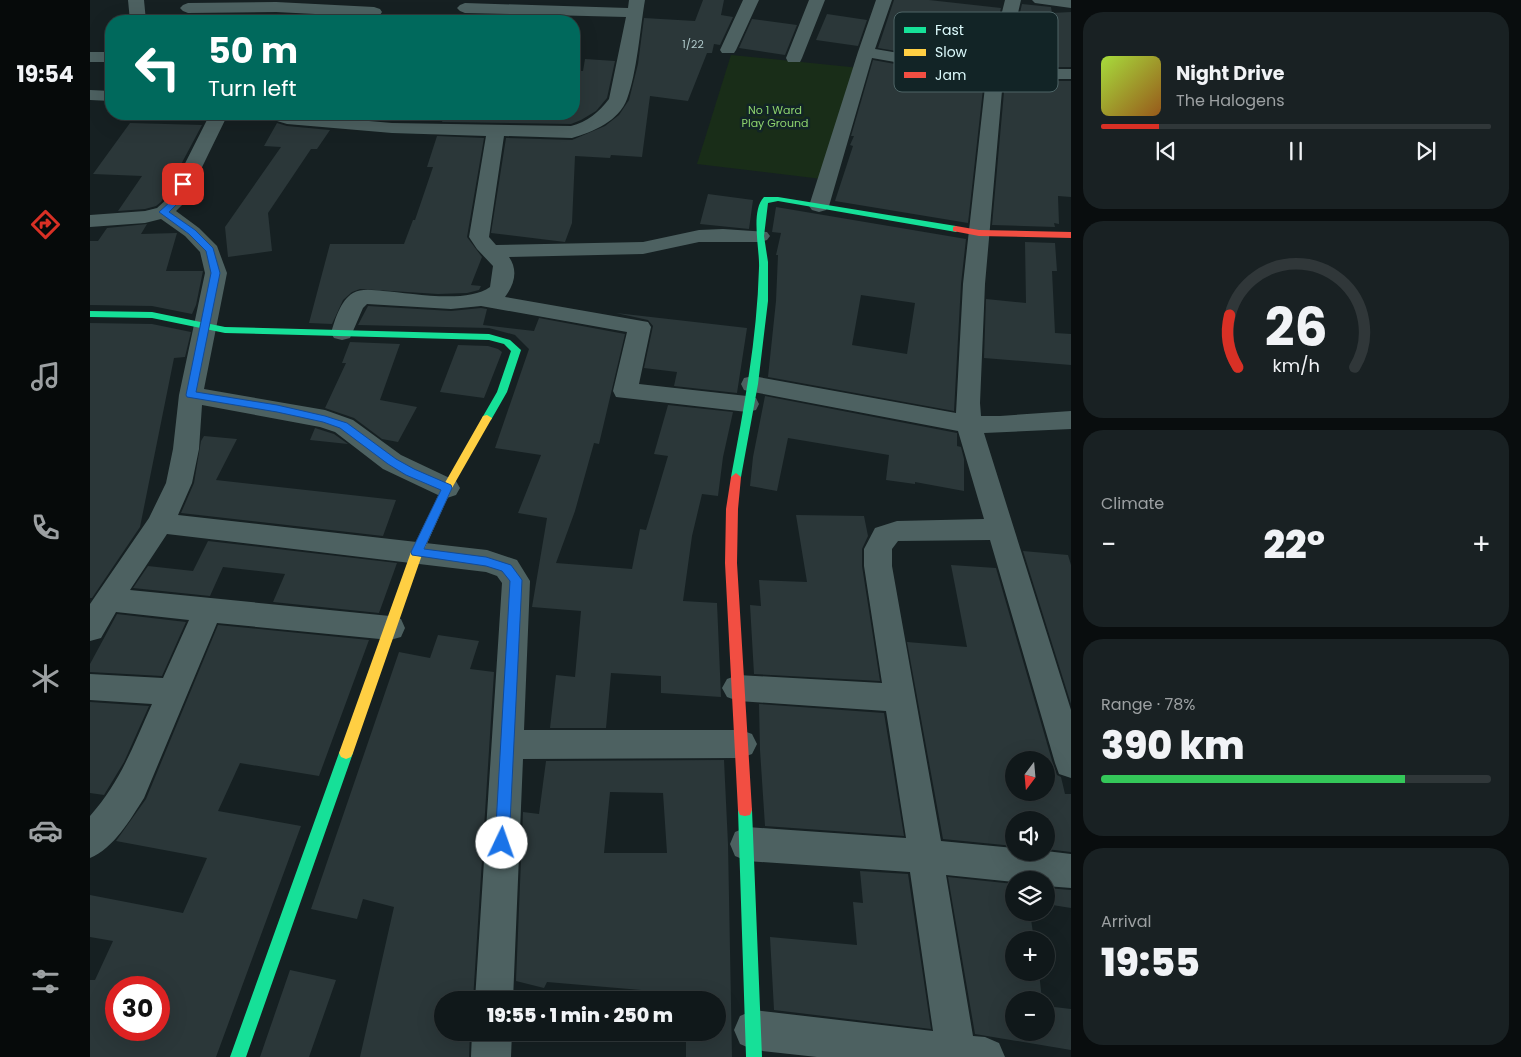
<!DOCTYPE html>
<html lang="en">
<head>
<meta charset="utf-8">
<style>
  :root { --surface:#10181a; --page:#192123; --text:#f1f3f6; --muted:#9ca0a2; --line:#303739; --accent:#d93025 }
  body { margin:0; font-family:Poppins,sans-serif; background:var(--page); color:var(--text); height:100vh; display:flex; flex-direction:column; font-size:19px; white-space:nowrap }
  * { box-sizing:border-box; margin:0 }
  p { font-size:16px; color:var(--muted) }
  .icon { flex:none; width:28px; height:28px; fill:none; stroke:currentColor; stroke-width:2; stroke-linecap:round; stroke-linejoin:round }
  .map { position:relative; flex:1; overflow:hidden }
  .sheet { display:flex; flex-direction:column; gap:12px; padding:12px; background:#090d0e; width:450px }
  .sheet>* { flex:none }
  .hud { position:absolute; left:15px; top:15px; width:475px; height:105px; border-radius:20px; box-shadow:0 5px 20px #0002,0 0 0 1px var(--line); background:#00695c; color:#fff; overflow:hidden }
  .needle { width:32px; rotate:196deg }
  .fabs { position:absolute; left:915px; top:751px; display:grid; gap:10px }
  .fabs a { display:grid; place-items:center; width:50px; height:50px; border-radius:50%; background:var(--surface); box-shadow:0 5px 20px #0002,0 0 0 1px var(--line); font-size:25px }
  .speed { position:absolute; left:15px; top:976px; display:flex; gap:10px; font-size:25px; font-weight:700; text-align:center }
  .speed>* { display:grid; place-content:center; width:65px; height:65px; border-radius:50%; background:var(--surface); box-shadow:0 5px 20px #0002,0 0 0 1px var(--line); line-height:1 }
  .speed .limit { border:8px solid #d22; background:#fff; color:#111 }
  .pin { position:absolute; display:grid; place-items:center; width:42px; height:42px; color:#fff; margin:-21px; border-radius:10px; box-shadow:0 2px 8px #0006 }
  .me { position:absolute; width:55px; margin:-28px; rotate:3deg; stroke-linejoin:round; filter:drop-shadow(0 0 4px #0008) }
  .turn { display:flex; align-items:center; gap:18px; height:105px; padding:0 20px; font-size:22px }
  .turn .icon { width:65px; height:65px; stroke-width:2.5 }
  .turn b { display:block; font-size:35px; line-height:42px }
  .big { font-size:38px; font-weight:800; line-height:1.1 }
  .sheet .tile { flex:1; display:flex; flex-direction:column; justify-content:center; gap:8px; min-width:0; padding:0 18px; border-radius:20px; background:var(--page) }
  .sheet .dial { align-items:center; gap:0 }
  .dial svg { height:130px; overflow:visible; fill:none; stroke:var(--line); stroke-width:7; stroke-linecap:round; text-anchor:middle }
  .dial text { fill:var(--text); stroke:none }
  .song { display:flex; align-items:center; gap:15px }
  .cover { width:60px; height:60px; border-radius:8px; background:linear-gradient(135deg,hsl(80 70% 55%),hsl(30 70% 35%)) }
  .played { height:5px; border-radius:2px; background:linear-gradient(90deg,var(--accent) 15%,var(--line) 15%) }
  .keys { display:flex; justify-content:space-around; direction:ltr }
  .heat { display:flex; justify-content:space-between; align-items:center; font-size:28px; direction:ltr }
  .charge { height:8px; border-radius:4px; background:linear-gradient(90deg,#34c759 78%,var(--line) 0) }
  .trip { position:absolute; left:344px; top:991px; width:292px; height:50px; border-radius:25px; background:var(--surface); box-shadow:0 5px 20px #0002,0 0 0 1px var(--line); font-weight:800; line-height:50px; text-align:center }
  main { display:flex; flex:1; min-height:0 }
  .tab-bar { display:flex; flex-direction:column; width:90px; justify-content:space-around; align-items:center; background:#060a0a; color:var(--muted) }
  .tab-bar .icon { width:35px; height:35px }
  .tab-bar .active { color:var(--accent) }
  .tab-bar b { font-size:22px; color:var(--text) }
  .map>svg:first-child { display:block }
  .green { fill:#192d18 }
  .building { fill:#2b3739; fill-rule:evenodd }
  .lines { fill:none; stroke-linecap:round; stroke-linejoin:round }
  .street { fill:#4d6161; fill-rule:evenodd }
  .fast { fill:#16e098; fill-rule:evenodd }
  .slow { fill:#ffcf43; fill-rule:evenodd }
  .jam { fill:#f24e42; fill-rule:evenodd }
  .route { fill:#1a73e8; stroke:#114b97 }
  .labels { text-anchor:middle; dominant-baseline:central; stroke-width:5; stroke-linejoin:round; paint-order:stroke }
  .number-label { font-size:11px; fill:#afc8ca }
  .far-park-label { font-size:11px; fill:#8ed46e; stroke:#122426 }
  .key { fill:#122426; stroke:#4e6466; stroke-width:1 }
  .key-label { font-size:14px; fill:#dbf9fb }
</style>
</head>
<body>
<main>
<nav class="tab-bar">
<b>19:54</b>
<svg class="icon active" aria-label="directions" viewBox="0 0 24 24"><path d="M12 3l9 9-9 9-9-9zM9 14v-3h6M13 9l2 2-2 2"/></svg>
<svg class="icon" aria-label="music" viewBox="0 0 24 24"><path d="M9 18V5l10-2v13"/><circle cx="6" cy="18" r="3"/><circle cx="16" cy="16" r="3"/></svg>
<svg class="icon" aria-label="phone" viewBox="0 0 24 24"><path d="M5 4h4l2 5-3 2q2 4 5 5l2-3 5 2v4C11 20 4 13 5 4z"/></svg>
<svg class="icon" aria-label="climate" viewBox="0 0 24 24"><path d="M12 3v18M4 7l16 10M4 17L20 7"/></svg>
<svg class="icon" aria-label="car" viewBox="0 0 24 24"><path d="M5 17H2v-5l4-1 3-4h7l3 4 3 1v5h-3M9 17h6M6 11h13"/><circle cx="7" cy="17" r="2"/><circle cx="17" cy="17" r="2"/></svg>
<svg class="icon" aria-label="filters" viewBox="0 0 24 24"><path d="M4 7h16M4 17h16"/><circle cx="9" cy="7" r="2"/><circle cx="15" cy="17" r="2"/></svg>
</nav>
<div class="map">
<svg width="981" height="1057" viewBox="0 0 981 1057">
  <rect width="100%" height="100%" fill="#162022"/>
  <path class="green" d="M 641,55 L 770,68 L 732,179 L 607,164 Z"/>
  <path class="building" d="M 613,0 L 634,0 L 631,15 L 643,17 L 630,45 L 624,44 L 622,53 L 617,53 L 598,101 L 560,96 L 552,157 L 521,155 L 520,158 L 485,156 L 482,223 L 475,242 L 401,233 L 416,138 L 482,140 L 515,126 L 529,115 L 539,100 L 548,64 L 554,18 L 605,21 Z
    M 804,0 L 839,0 L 911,8 L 897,66 L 788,48 Z
    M 932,4 L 961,7 L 962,13 L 981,12 L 981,67 L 917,67 Z
    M 737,14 L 777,20 L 768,46 L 726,40 Z
    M 662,19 L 707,25 L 695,55 L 649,48 Z
    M 495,59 L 525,61 L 517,98 L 506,111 L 491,120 L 481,124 L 352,122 L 355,114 L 484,114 L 484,83 L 486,83 L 489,71 L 493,71 Z
    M 783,60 L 894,80 L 878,223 L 745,201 L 763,146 L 760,145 L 764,136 L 761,136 Z
    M 915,81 L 981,81 L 981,197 L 968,196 L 969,224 L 964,223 L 965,227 L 902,225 Z
    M 40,123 L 112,125 L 71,202 L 66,206 L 55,209 L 28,211 L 52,176 L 3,174 Z
    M 187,123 L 197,126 L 240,130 L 227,149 L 221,149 L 178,213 L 182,251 L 138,257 L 135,227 L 191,147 L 174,146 Z
    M 347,136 L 394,138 L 377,237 L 392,257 L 381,285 L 391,286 L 389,290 L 377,293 L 348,294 L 270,289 L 262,292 L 253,300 L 242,324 L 219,323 L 240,244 L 314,244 L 323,220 L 325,220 L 343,167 L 337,167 Z
    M 618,194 L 663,200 L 659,229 L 610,224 Z
    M 686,207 L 876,239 L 871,284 L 864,411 L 678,377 L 686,301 L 688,255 L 686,255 L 691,233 L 682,232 ZM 771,295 L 825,303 L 817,354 L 762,345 Z
    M 57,224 L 51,234 L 87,233 L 76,271 L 113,271 L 106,305 L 102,314 L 62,306 L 0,305 L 0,241 L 8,241 L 17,228 Z
    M 935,242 L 965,243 L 967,271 L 962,271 L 965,333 L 981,334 L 981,365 L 894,358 L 896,299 L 936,303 Z
    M 278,306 L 361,311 L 391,308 L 397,309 L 393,325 L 444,331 L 449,318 L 535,334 L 509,444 L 504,443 L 485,511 L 466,563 L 542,569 L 550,529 L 556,530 L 578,456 L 564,454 L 578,405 L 643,412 L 633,457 L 628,496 L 612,494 L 602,536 L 593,601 L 627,603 L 631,697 L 571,693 L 571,676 L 521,673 L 516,728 L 460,728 L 466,675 L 485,677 L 491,611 L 442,607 L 457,518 L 428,513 L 451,455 L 405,448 L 439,349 L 425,335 L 399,328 L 268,325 Z
    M 526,313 L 657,328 L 647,393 L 584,386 L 587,372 L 554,368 L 563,326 L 558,320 Z
    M 0,323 L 62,324 L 101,332 L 95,357 L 84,358 L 50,527 L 2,598 L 0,598 Z
    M 260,342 L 310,344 L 290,400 L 327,407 L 308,442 L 292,439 L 264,418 L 235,408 L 256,363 L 252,363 Z
    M 368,345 L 398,346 L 408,349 L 412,352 L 394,398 L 350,392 Z
    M 675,396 L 867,433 L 867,446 L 871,447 L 874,459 L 874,491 L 825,482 L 825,484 L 796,480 L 799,455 L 698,438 L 687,491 L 660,486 L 663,457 Z
    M 225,428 L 244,434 L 258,444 L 220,440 Z
    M 114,436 L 147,439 L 126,480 L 306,500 L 293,536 L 91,513 L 104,483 L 111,441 Z
    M 706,515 L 774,516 L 778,536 L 772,549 L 772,566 L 790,681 L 664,674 L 660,605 L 671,606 L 669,580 L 717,582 Z
    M 118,541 L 307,563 L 289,613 L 183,602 L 195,574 L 133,567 L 120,596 L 43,588 L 58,566 L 103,571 Z
    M 933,551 L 978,555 L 981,565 L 981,704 Z
    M 861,565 L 906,568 L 963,764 L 967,775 L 971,777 L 975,794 L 981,794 L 981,852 L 956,849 L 956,820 L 924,820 L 924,846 L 853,839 L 817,642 L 877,647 ZM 924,760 L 956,760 L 956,792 L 924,792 Z
    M 27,614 L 96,622 L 72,676 L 0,672 L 0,664 Z
    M 128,625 L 279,640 L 229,776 L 150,763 L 128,811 L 211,826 L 126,1057 L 0,1057 L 0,980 L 5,980 L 23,941 L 0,937 L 0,895 L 93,913 L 117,858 L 26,841 L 56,799 ZM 26,988 L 69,988 L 69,1030 L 26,1030 Z
    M 348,635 L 389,641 L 380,669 L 404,672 L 383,1000 L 352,1000 L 352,1032 L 380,1032 L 379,1057 L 270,1057 L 304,907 L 273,899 L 267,919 L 221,909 L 309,652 L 340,658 Z
    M 0,702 L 59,706 L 34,762 L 14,795 L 0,793 Z
    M 669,704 L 794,713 L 814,836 L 675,826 L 670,750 Z
    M 634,760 L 638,844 L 642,1057 L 596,1057 L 596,1032 L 628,1032 L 628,1000 L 552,1000 L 551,990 L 457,982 L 454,988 L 426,981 L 433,812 L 449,814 L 456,761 ZM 520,792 L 573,793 L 577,853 L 514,853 Z
    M 770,871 L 818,874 L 841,1029 L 684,1010 L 680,937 L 767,945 L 763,902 L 773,903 Z
    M 858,877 L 924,884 L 924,912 L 940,912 L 944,940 L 924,940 L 924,972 L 949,972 L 952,1000 L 924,1000 L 924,1032 L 956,1032 L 956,1006 L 981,1009 L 981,1050 L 885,1034 Z
    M 956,888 L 981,890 L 981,908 L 956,904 Z
    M 200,970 L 246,980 L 219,1057 L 170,1057 Z"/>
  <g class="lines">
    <path class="street" d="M 38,0 L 54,0 L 56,21 L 40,21 Z
      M 539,0 L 555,0 C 550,29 547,73 537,99 C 529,121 503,132 482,138 L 414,136 L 399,237 L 406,245 L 553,242 L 609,230 L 633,229 L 677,232 L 680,236 L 677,240 L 670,242 L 609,242 L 553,254 L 419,257 C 428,270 425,284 415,297 L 558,322 L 561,327 L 549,384 L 657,396 L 666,398 L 669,404 L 666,410 L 657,412 L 526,397 L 523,391 L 537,332 L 391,306 L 361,309 L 277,304 L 273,308 L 260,338 L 252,340 L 244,338 L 241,333 C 245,320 250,301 263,293 C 271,288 284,290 293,291 C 321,293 377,304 400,287 L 403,266 L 387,249 L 379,237 L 396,136 L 302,133 L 197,124 L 177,118 L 174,114 L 199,114 L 302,123 L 481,126 C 497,122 509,112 519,99 L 536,17 L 375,13 L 370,11 L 367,8 L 370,5 L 375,3 L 538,8 Z
      M 653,0 L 669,0 L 646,50 L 644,53 L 632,53 L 630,50 Z
      M 719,0 L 735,0 L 712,58 L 710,62 L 698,62 L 696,58 Z
      M 786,0 L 802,0 L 785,49 L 898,68 L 915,0 L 931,0 L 915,69 L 981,69 L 981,79 L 913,79 L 895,284 L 890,403 L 891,416 L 910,416 L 981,411 L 981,429 L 894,433 L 981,710 L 981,778 L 969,774 L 965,763 L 900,540 L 808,541 L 802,549 L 802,566 L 851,841 L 924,848 L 924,852 L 956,851 L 981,854 L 981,888 L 956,886 L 956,880 L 924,880 L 924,882 L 856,875 L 883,1036 L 895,1037 L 909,1043 L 915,1057 L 727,1057 L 664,1050 L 650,1044 L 644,1030 L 650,1016 L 664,1010 L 843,1031 L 820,872 L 657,861 L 645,856 L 640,844 L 645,832 L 657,827 L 816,838 L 796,711 L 648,701 L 637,697 L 632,688 L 637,679 L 648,675 L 792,683 L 774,566 L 774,549 L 785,528 L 807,521 L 894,519 L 868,431 L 663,392 L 654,390 L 651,384 L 654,378 L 663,376 L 866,413 L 873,284 L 896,78 L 782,58 L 739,206 L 736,210 L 729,212 L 722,210 L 719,206 L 768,52 Z
      M 942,0 L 981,0 L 981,8 L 945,3 Z
      M 186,2 L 284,7 L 290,9 L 292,12 L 290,15 L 284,17 L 186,12 L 98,13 L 93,11 L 90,8 L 93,5 L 98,3 Z
      M 0,52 L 21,52 L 21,62 L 0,62 Z
      M 0,90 L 21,91 L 21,101 L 0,100 Z
      M 120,114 L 138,114 L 95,202 L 86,211 L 109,228 L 127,246 L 137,273 L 114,389 L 235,410 L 263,420 L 311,455 L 366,481 L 370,488 L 366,495 L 357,498 L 348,495 L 293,469 L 245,432 L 230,427 L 112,405 L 109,449 L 102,483 L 88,515 L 397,550 L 427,560 L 440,581 L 434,730 L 651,730 L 662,734 L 667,744 L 662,754 L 651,758 L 433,759 L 423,1000 L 385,1000 L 412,583 L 407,576 L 396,572 L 77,534 L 40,590 L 300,616 L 311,619 L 315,628 L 311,637 L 300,640 L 127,623 L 54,798 C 40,820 24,848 0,858 L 0,816 C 31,781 43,746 62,704 L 0,700 L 0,674 L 73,678 L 99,620 L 26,612 L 11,638 L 0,641 L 0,604 L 59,518 L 76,483 L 83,449 L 89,395 L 115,273 L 110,252 L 95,236 L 71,219 L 55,223 L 0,227 L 0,215 L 55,211 L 67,208 L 77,199 Z
      M 382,1032 L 422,1032 L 421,1057 L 381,1057 Z"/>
    <path class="fast" d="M 674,197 L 688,197 L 866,226 L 870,229 L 866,232 L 688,201 L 678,203 L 674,236 L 678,262 L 678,301 L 668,384 L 651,477 L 646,481 L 641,477 C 654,408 667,339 669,268 C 670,250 660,211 674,197 Z
      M 0,311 L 62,312 L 135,327 L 399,334 L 420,340 L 431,350 L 417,392 L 401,420 L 397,421 L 392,418 L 407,392 L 421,351 L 414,344 L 399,340 L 135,333 L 62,318 L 0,317 Z
      M 256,747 L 261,749 L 263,753 L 156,1057 L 140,1057 L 249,753 L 251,749 Z
      M 655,804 L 660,805 L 662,810 L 672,1057 L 656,1057 L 648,810 L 650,805 Z"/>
    <path class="slow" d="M 397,415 L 402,418 L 362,488 L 333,552 L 263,753 L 261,757 L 256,759 L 251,757 L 249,753 L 321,552 L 352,488 L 393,416 Z"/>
    <path class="jam" d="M 866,226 L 889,230 L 981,232 L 981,238 L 889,236 L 863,231 L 863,227 Z
      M 646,473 L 651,477 L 648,509 L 647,563 L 662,810 L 660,815 L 655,816 L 650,815 L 648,810 L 635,563 L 636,509 L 641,477 Z"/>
  </g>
  <path class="route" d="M 91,183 L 97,184 L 89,202 L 79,212 L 105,230 L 123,248 L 130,273 L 106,392 L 187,405 L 235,416 L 257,423 L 306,459 L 324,469 L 361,485 L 362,488 L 334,549 L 396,557 L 421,565 L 432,580 L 419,843 L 417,848 L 412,850 L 407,848 L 405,843 L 420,581 L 412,571 L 396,566 L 322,555 L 321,552 L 351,490 L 316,475 L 298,464 L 250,428 L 233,422 L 187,412 L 97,397 L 96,395 L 121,273 L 116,251 L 99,234 L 69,212 L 81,201 Z"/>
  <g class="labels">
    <g class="number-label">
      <text x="603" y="44">1/22</text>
    </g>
    <g class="far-park-label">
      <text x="685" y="110">No 1 Ward<tspan x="685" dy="13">Play Ground</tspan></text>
    </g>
  </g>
  <rect x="804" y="12" width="164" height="80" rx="8" class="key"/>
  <rect x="814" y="27" width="22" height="6" fill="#16e098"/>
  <rect x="814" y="49" width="22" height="7" fill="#ffcf43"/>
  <rect x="814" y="72" width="22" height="6" fill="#f24e42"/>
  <g class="key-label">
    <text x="845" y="35">Fast</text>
    <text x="845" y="57">Slow</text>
    <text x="845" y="80">Jam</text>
  </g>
</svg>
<div class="fabs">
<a><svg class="needle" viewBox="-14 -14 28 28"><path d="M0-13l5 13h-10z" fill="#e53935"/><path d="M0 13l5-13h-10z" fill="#9ca0a2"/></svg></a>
<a><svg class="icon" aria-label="sound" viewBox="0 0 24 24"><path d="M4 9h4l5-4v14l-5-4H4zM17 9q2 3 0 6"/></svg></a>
<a><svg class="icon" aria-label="layers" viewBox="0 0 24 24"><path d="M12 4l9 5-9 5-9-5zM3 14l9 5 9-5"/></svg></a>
<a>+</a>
<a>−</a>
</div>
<div class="speed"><div class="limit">30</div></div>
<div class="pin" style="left:93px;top:184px;background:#d93025"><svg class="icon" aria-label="arrive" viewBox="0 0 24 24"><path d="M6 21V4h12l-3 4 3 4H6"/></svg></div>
<svg class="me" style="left:412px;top:843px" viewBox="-20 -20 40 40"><circle r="19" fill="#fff"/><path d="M0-13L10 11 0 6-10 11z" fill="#1a73e8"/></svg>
<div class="trip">19:55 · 1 min · 250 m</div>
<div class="hud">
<div class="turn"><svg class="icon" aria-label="left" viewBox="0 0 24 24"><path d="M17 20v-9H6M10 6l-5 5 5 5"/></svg><div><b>50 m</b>Turn left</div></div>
</div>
</div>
<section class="sheet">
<div class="tile">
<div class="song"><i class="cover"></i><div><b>Night Drive</b><p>The Halogens</p></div></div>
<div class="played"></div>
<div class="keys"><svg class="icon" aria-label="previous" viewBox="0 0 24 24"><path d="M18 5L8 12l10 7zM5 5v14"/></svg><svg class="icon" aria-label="pause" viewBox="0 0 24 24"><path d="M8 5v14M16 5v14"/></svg><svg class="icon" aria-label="next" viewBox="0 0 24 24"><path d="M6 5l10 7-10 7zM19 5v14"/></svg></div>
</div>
<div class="tile dial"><svg viewBox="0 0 100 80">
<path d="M14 69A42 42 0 1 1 86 69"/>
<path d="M14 69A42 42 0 0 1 9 37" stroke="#d93025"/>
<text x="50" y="56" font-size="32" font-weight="700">26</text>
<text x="50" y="72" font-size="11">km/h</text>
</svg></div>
<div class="tile"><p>Climate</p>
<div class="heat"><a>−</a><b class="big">22°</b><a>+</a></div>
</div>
<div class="tile"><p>Range · 78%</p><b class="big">390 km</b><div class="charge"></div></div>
<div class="tile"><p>Arrival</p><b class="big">19:55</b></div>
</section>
</main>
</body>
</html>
